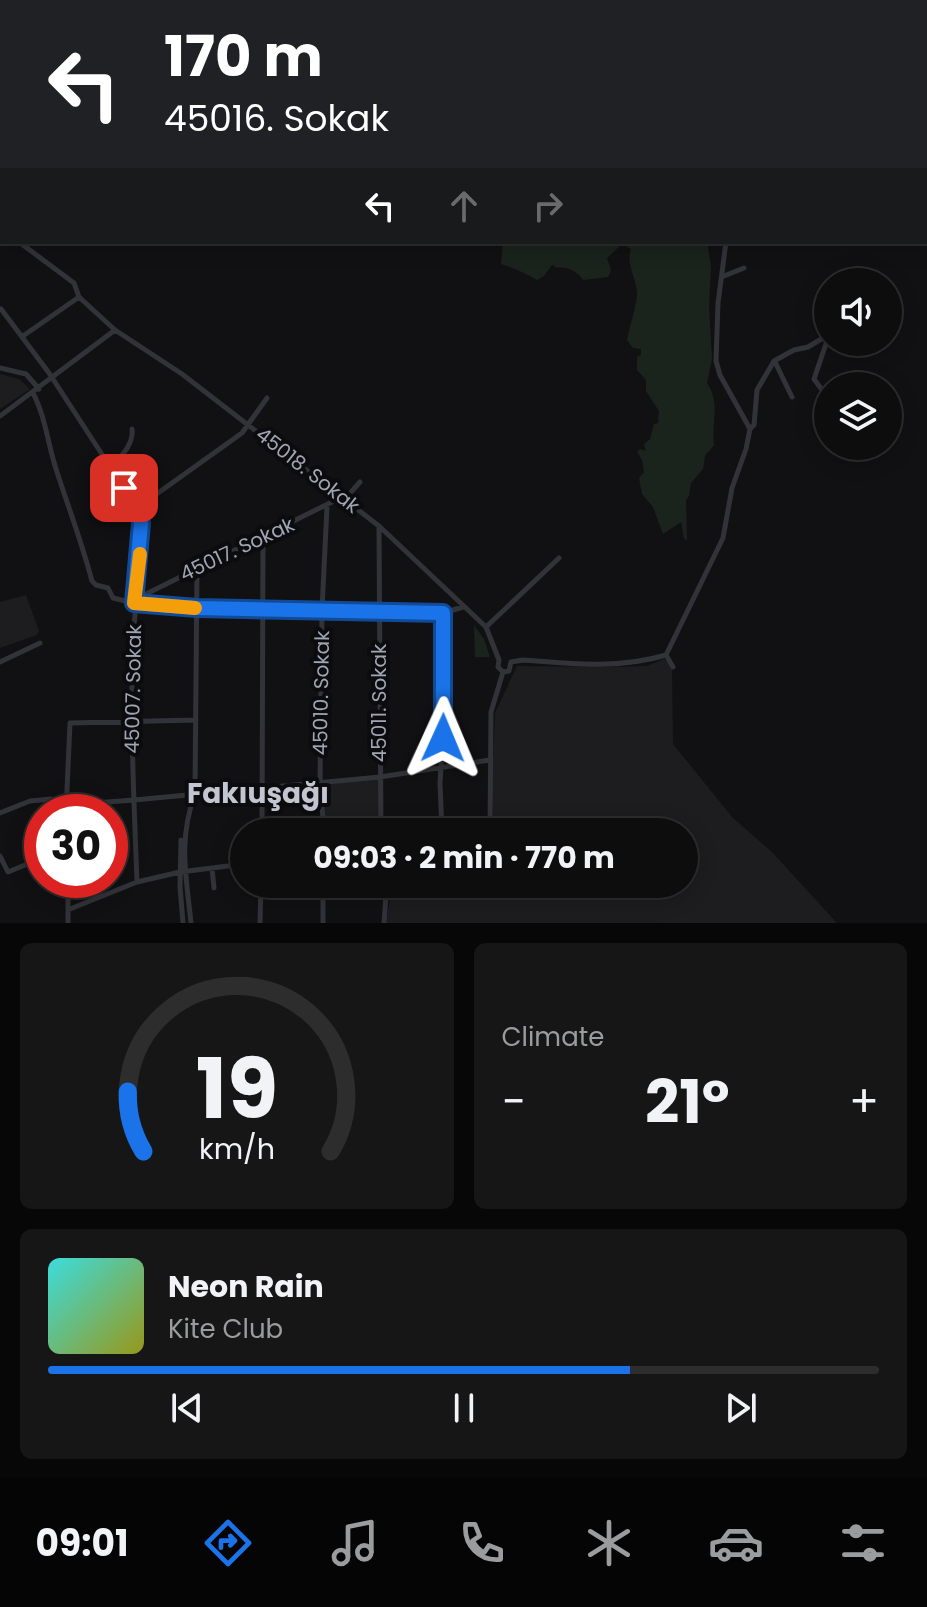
<!DOCTYPE html>
<html lang="en">
<head>
<meta charset="utf-8">
<style>
  :root { --surface:#0d0d0e; --page:#161617; --text:#f1f3f6; --muted:#9a9c9e; --line:#2d2d2e; --accent:#1a73e8 }
  body { margin:0; font-family:Poppins,sans-serif; background:var(--page); color:var(--text); height:100vh; display:flex; flex-direction:column; font-size:30px; white-space:nowrap }
  * { box-sizing:border-box; margin:0 }
  p { font-size:26px; color:var(--muted) }
  .icon { flex:none; width:44px; height:44px; fill:none; stroke:currentColor; stroke-width:2; stroke-linecap:round; stroke-linejoin:round }
  .map { position:relative; height:923px; overflow:hidden }
  .drawer { display:flex; flex-direction:column; gap:20px; padding:20px; background:#070708; flex:1 }
  .drawer>* { flex:none }
  .guide { position:absolute; left:0px; top:0px; width:928px; height:244px; box-shadow:0 4px 20px #0003,0 0 0 2px var(--line); background:#202124; color:#fff; overflow:hidden }
  .fabs { position:absolute; left:814px; top:268px; display:grid; gap:16px }
  .fabs a { display:grid; place-items:center; width:88px; height:88px; border-radius:50%; background:var(--surface); box-shadow:0 4px 20px #0003,0 0 0 2px var(--line); font-size:40px }
  .speed { position:absolute; left:24px; top:794px; display:flex; gap:16px; font-size:40px; font-weight:700; text-align:center }
  .speed>* { display:grid; place-content:center; width:104px; height:104px; border-radius:50%; background:var(--surface); box-shadow:0 4px 20px #0003,0 0 0 2px var(--line); line-height:1 }
  .speed .limit { border:12px solid #d22; background:#fff; color:#111 }
  .pin { position:absolute; display:grid; place-items:center; width:68px; height:68px; color:#fff; margin:-34px; border-radius:16px; box-shadow:0 4px 12px #0006 }
  .me { position:absolute; width:88px; margin:-44px; rotate:1deg; stroke-linejoin:round; filter:drop-shadow(0 0 6px #0008) }
  .turn { display:flex; align-items:center; gap:28px; height:168px; padding:0 32px; font-size:36px }
  .turn .icon { width:104px; height:104px; stroke-width:2.5 }
  .turn b { display:block; font-size:56px; line-height:68px }
  .lanes { display:flex; align-items:center; height:76px; padding:0 32px; background:#0003; justify-content:center; gap:40px; direction:ltr }
  .lanes .off { opacity:.35 }
  .big { font-size:60px; font-weight:700; line-height:1.1 }
  .drawer .widget { flex:1; display:flex; flex-direction:column; justify-content:center; gap:12px; min-width:0; padding:0 28px; border-radius:12px; background:var(--page) }
  .drawer .dial { align-items:center; gap:0 }
  .dial svg { height:208px; overflow:visible; fill:none; stroke:var(--line); stroke-width:7; stroke-linecap:round; text-anchor:middle }
  .dial text { fill:var(--text); stroke:none }
  .song { display:flex; align-items:center; gap:24px }
  .cover { width:96px; height:96px; border-radius:12px; background:linear-gradient(135deg,hsl(180 70% 55%),hsl(60 70% 35%)) }
  .played { height:8px; border-radius:4px; background:linear-gradient(90deg,var(--accent) 70%,var(--line) 70%) }
  .keys { display:flex; justify-content:space-around; direction:ltr }
  .heat { display:flex; justify-content:space-between; align-items:center; font-size:44px; direction:ltr }
  .drawer .tiles { flex:1; display:grid; gap:20px; grid-template-columns:1fr 1fr }
  .widget:last-child { grid-column:span 2 }
  .trip { position:absolute; left:230px; top:818px; width:468px; height:80px; border-radius:40px; background:var(--surface); box-shadow:0 4px 20px #0003,0 0 0 2px var(--line); font-weight:700; line-height:80px; text-align:center }
  .tabs { display:flex; height:128px; justify-content:space-around; align-items:center; background:#050506; color:var(--muted) }
  .tabs .icon { width:56px; height:56px }
  .tabs .active { color:var(--accent) }
  .tabs b { font-size:36px; color:var(--text) }
  .map>svg:first-child { display:block }
  .built { fill:#1d1d20 }
  .green { fill:#1b231d }
  .lines { fill:none; stroke-linecap:round; stroke-linejoin:round }
  .street { stroke:#323338; stroke-width:5 }
  .route-casing { stroke:#114b97; stroke-width:20 }
  .route { stroke:#1a73e8; stroke-width:14 }
  .slow { stroke:#f59e0b; stroke-width:14 }
  .labels { text-anchor:middle; dominant-baseline:central; stroke-width:8; stroke-linejoin:round; paint-order:stroke }
  .street-label { font-size:20px; fill:#a1a6b5; stroke:#0c0c0e }
  .district-label { font-size:28px; font-weight:bold; fill:#c3c5d1; stroke:#0c0c0e }
</style>
</head>
<body>
<div class="map">
<svg width="927" height="923" viewBox="0 0 927 923">
  <rect width="100%" height="100%" fill="#111113"/>
  <path class="built" d="M 0,374 L 19,379 L 30,389 L 0,409 Z
    M 26,595 L 39,631 L 37,635 L 0,648 L 0,602 Z
    M 664,659 L 672,667 L 673,744 L 733,818 L 772,852 L 837,923 L 386,923 L 390,898 L 495,891 L 496,884 L 684,884 L 684,832 L 494,832 L 492,787 L 495,713 L 517,666 L 612,667 L 647,666 Z
    M 380,777 L 381,832 L 324,832 L 320,783 Z"/>
  <path class="green" d="M 821,0 L 927,0 L 927,48 L 926,2 L 821,2 Z
    M 503,242 L 707,242 L 711,266 L 709,307 L 712,359 L 707,383 C 721,404 711,422 714,445 L 705,456 L 703,469 L 691,483 L 689,496 L 686,500 L 687,541 L 684,538 L 681,522 L 663,534 L 653,507 L 642,494 L 639,478 L 644,472 L 642,460 L 637,452 L 640,449 L 646,451 L 644,444 L 650,439 L 654,424 L 658,423 L 659,411 L 646,391 L 646,380 L 637,370 L 637,357 L 641,355 L 641,349 L 633,348 L 627,340 C 629,329 638,301 637,291 C 635,275 626,265 631,249 L 622,244 L 607,258 L 611,270 L 608,277 L 583,280 C 578,272 567,266 557,268 L 552,265 L 544,276 L 537,280 C 526,273 513,268 501,264 Z
    M 474,625 L 484,639 L 490,657 L 475,657 Z"/>
  <g class="lines">
    <path class="street" d="M 0,228 L 2,229
      M 19,242 L 74,283 L 79,297 L 115,330 L 182,374 L 379,526 L 486,627 L 499,660 L 498,667 L 503,672
      M 726,242 L 718,303 L 716,361 L 720,375 L 750,429
      M 724,276 L 744,268
      M 1,309 L 49,373 L 137,508 C 148,549 134,600 133,642 C 130,722 134,802 137,882
      M 23,336 L 79,297
      M 828,338 L 814,379 L 828,398
      M 775,362 L 792,397
      M 0,368 L 26,374 L 39,389
      M 847,386 L 850,383 L 867,386
      M 33,393 C 46,418 48,446 57,472 C 69,509 82,543 92,581 L 96,585 L 108,588 L 113,598 L 134,603 L 197,608 L 443,613 L 463,607
      M 0,416 L 115,330
      M 111,468 C 120,457 134,445 132,429
      M 345,499 L 360,482
      M 137,508 L 242,433 L 267,398
      M 379,526 L 381,832
      M 136,599 L 342,497
      M 486,627 L 559,558
      M 666,655 L 723,538 L 732,488 L 746,449 L 750,429 L 754,425 L 757,390 L 774,361 L 794,350 L 808,347 L 828,335
      M 666,655 L 673,667
      M 0,662 L 40,643
      M 511,662 L 523,660 C 571,664 620,669 666,655
      M 503,672 L 509,671 L 511,662
      M 66,812 L 70,723 L 196,720
      M 0,813 L 30,801 L 51,799 L 66,805 L 134,800 L 380,777 L 490,760
      M 262,832 L 263,539
      M 324,832 L 320,783 L 322,610 L 327,507
      M 442,832 L 440,783 L 443,738 L 443,613
      M 490,832 L 491,712 L 503,672
      M 181,840 L 180,887 L 183,923
      M 0,856 L 8,872 L 42,858
      M 212,868 L 214,888
      M 68,880 L 68,923
      M 385,884 L 386,896
      M 70,909 L 137,882 L 180,872 L 244,864
      M 191,923 C 186,873 178,842 195,793 L 197,568
      M 260,923 L 261,884
      M 323,923 L 323,884
      M 384,923 L 386,896 L 490,884"/>
  </g>
  <g class="lines">
    <g class="route-casing">
      <path id="route" d="M 124,488 L 137,508 L 141,523 L 134,603 L 197,608 L 443,613 L 443,738"/>
    </g>
    <use href="#route" class="route"/>
    <path class="slow" d="M 140,554 L 134,603 L 195,608"/>
  </g>
  <g class="labels">
    <g class="street-label">
      <text transform="translate(308 470) rotate(38)">45018. Sokak</text>
      <text transform="translate(237 549) rotate(-25)">45017. Sokak</text>
      <text transform="translate(133 689) rotate(-89)">45007. Sokak</text>
      <text transform="translate(321 693) rotate(-89)">45010. Sokak</text>
      <text transform="translate(379 703) rotate(-90)">45011. Sokak</text>
    </g>
    <g class="district-label">
      <text x="258" y="793">Fakıuşağı</text>
    </g>
  </g>
</svg>
<div class="fabs">
<a><svg class="icon" aria-label="sound" viewBox="0 0 24 24"><path d="M4 9h4l5-4v14l-5-4H4zM17 9q2 3 0 6"/></svg></a>
<a><svg class="icon" aria-label="layers" viewBox="0 0 24 24"><path d="M12 4l9 5-9 5-9-5zM3 14l9 5 9-5"/></svg></a>
</div>
<div class="speed"><div class="limit">30</div></div>
<div class="pin" style="left:124px;top:488px;background:#d93025"><svg class="icon" aria-label="arrive" viewBox="0 0 24 24"><path d="M6 21V4h12l-3 4 3 4H6"/></svg></div>
<svg class="me" style="left:443px;top:738px" viewBox="-20 -20 40 40"><path d="M0-17L14 15 0 8-14 15z" fill="#1a73e8" stroke="#fff" stroke-width="4"/></svg>
<div class="trip">09:03 · 2 min · 770 m</div>
<div class="guide">
<div class="turn"><svg class="icon" aria-label="left" viewBox="0 0 24 24"><path d="M17 20v-9H6M10 6l-5 5 5 5"/></svg><div><b>170 m</b>45016. Sokak</div></div>
<div class="lanes"><svg class="icon" aria-label="left" viewBox="0 0 24 24"><path d="M17 20v-9H6M10 6l-5 5 5 5"/></svg><svg class="icon off" aria-label="ahead" viewBox="0 0 24 24"><path d="M12 20V5M6 11l6-6 6 6"/></svg><svg class="icon off" aria-label="right" viewBox="0 0 24 24"><path d="M7 20v-9h11M14 6l5 5-5 5"/></svg></div>
</div>
</div>
<section class="drawer">
<div class="tiles">
<div class="widget dial"><svg viewBox="0 0 100 80">
<path d="M14 69A42 42 0 1 1 86 69"/>
<path d="M14 69A42 42 0 0 1 8 46" stroke="#1a73e8"/>
<text x="50" y="56" font-size="32" font-weight="700">19</text>
<text x="50" y="72" font-size="11">km/h</text>
</svg></div>
<div class="widget"><p>Climate</p>
<div class="heat"><a>−</a><b class="big">21°</b><a>+</a></div>
</div>
<div class="widget">
<div class="song"><i class="cover"></i><div><b>Neon Rain</b><p>Kite Club</p></div></div>
<div class="played"></div>
<div class="keys"><svg class="icon" aria-label="previous" viewBox="0 0 24 24"><path d="M18 5L8 12l10 7zM5 5v14"/></svg><svg class="icon" aria-label="pause" viewBox="0 0 24 24"><path d="M8 5v14M16 5v14"/></svg><svg class="icon" aria-label="next" viewBox="0 0 24 24"><path d="M6 5l10 7-10 7zM19 5v14"/></svg></div>
</div>
</div>
</section>
<nav class="tabs">
<b>09:01</b>
<svg class="icon active" aria-label="directions" viewBox="0 0 24 24"><path d="M12 3l9 9-9 9-9-9zM9 14v-3h6M13 9l2 2-2 2"/></svg>
<svg class="icon" aria-label="music" viewBox="0 0 24 24"><path d="M9 18V5l10-2v13"/><circle cx="6" cy="18" r="3"/><circle cx="16" cy="16" r="3"/></svg>
<svg class="icon" aria-label="phone" viewBox="0 0 24 24"><path d="M5 4h4l2 5-3 2q2 4 5 5l2-3 5 2v4C11 20 4 13 5 4z"/></svg>
<svg class="icon" aria-label="climate" viewBox="0 0 24 24"><path d="M12 3v18M4 7l16 10M4 17L20 7"/></svg>
<svg class="icon" aria-label="car" viewBox="0 0 24 24"><path d="M5 17H2v-5l4-1 3-4h7l3 4 3 1v5h-3M9 17h6M6 11h13"/><circle cx="7" cy="17" r="2"/><circle cx="17" cy="17" r="2"/></svg>
<svg class="icon" aria-label="filters" viewBox="0 0 24 24"><path d="M4 7h16M4 17h16"/><circle cx="9" cy="7" r="2"/><circle cx="15" cy="17" r="2"/></svg>
</nav>
</body>
</html>
